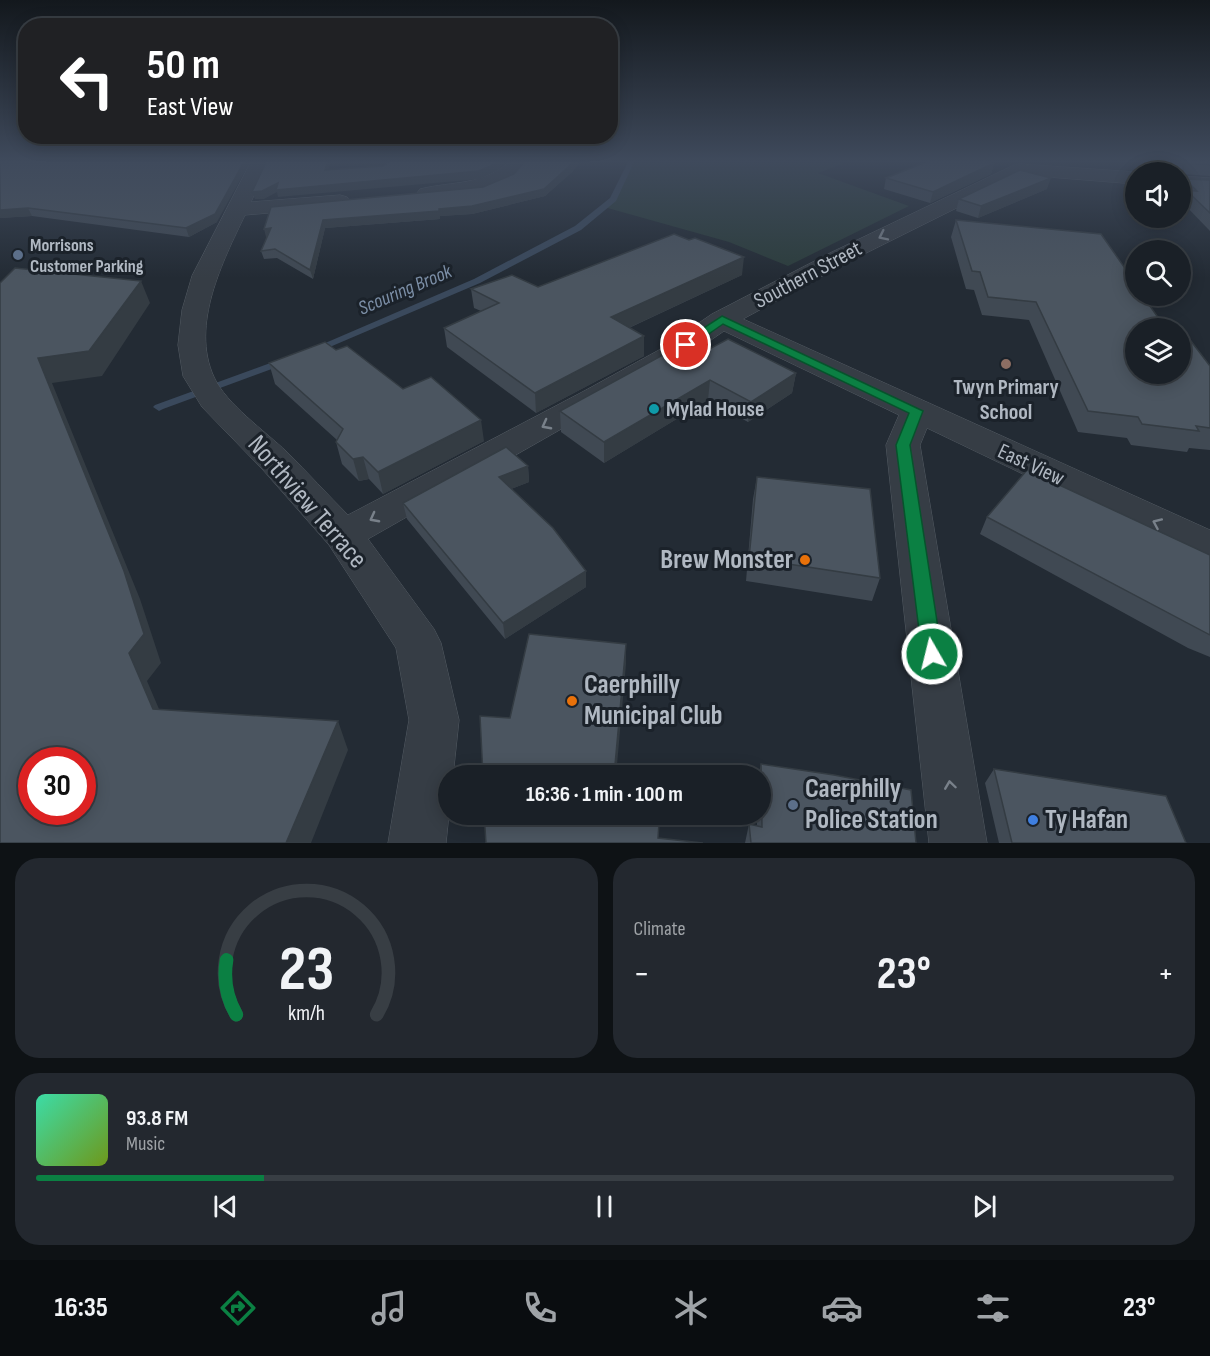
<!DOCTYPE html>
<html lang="en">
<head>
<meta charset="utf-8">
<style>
  :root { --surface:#1a2027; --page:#23282f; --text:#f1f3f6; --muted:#9fa3a7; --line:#383e44; --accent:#0b8043 }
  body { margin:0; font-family:"Sofia Sans Condensed",sans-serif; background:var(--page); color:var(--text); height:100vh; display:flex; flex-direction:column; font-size:22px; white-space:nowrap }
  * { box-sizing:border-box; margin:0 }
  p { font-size:20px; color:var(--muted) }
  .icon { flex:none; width:33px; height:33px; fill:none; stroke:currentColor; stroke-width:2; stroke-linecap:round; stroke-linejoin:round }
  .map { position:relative; height:843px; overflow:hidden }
  .details { display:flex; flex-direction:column; gap:15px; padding:15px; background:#0e1215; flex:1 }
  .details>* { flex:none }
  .top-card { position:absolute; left:18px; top:18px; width:600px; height:126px; border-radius:24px; box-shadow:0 3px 15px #0003,0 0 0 2px var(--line); background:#202124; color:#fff; overflow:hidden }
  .controls { position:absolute; left:1125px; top:162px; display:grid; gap:12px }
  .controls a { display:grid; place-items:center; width:66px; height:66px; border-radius:50%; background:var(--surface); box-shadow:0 3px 15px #0003,0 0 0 2px var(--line); font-size:30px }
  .speed { position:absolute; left:18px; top:747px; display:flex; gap:12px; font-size:30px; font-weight:700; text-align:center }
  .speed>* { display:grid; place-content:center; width:78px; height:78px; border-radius:50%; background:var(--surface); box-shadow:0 3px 15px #0003,0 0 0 2px var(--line); line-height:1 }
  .speed .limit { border:9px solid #d22; background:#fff; color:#111 }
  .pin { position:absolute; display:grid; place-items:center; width:51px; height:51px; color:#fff; margin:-26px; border:3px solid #fff; border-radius:50%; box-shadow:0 2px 6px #0007 }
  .me { position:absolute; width:66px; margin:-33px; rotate:352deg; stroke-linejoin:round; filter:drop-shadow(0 0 4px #0008) }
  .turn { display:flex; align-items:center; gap:21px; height:126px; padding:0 30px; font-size:27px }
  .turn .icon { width:78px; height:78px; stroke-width:2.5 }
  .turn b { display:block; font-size:42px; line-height:51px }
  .big { font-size:45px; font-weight:700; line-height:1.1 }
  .details .widget { flex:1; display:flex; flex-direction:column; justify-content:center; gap:9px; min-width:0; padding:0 21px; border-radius:24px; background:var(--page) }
  .details .dial { align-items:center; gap:0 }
  .dial svg { height:156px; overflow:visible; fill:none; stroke:var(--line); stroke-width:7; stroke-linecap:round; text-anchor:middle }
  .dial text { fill:var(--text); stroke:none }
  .song { display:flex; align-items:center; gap:18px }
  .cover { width:72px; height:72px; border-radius:9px; background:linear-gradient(135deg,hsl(160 70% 55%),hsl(80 70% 35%)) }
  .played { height:6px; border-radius:3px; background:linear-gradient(90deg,var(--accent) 20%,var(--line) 20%) }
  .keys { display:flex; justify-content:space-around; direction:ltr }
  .heat { display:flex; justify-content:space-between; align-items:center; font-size:33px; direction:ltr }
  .details .tiles { flex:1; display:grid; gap:15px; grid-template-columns:1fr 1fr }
  .widget:last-child { grid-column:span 2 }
  .trip { position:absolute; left:438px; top:765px; width:333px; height:60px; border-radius:30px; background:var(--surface); box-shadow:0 3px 15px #0003,0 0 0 2px var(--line); font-weight:700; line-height:60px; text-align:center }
  .tabs { display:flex; height:96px; justify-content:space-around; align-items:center; background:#0a0d10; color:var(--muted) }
  .tabs .icon { width:42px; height:42px }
  .tabs .on { color:var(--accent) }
  .tabs b { font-size:27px; color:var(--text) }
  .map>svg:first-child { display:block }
  .green { fill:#2c3d3c }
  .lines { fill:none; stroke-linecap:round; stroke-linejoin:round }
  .stream { fill:#3a495c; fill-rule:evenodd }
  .street-casing { stroke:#535b63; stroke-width:1 }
  .street { fill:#363d45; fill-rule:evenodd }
  .wall { fill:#404953 }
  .shaded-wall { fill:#343c43 }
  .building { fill:#4b5560; stroke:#343c43; stroke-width:1.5; fill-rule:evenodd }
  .oneway { stroke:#79818a }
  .route { fill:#0b8043; stroke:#07532c; stroke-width:1.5 }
  .service-dot { fill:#5c6f8a; stroke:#1b222a; stroke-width:2 }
  .education-dot { fill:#8d6e63; stroke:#1b222a; stroke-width:2 }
  .culture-dot { fill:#0f9aa8; stroke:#1b222a; stroke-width:2 }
  .food-dot { fill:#e8710a; stroke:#1b222a; stroke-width:2 }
  .shop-dot { fill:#3f7fe0; stroke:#1b222a; stroke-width:2 }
  .labels { text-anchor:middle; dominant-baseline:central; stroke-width:6; stroke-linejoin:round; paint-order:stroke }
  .far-poi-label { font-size:18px; font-weight:bold; fill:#b0b8c2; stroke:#1b222a; text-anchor:start }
  .far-water-label { font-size:20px; font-style:italic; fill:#7c8fa7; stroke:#1b222a }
  .street-label { font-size:22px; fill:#b0b8c2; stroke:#1b222a }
  .poi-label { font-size:22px; font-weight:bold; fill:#b0b8c2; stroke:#1b222a }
  .near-street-label { font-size:27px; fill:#b0b8c2; stroke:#1b222a }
  .near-poi-label { font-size:27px; font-weight:bold; fill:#b0b8c2; stroke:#1b222a; text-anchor:start }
</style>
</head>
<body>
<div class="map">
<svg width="1210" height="843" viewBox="0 0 1210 843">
  <rect width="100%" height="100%" fill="#232b34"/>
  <path class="green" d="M 632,160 L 853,160 L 818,173 L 909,206 L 788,266 L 729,242 L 604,207 L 613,199 Z"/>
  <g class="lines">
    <path class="stream" d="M 629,160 L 635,160 L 616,201 L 581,230 L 480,283 L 318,352 L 314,353 L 309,350 L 474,279 L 575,226 L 610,198 Z
      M 284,358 L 288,359 L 289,361 L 288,363 L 163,409 L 159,411 L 153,407 L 155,405 Z"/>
    <g class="street-casing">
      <path id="street" d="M 252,160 L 270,160 L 251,202 L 340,195 L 347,197 L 350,201 L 347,205 L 340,207 L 245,215 C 223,261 190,325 214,377 C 226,404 265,431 287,452 C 308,473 327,494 348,515 L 586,390 L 659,350 L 712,314 L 832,252 L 1014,165 L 1020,164 L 1136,172 L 1136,184 L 1023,175 L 848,262 L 743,319 L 1210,530 L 1210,562 L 1196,557 L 927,428 L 920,445 L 987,843 L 929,843 L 886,445 L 899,415 L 724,331 L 679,362 L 368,539 L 434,629 L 441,643 L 459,720 L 453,776 L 448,776 L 449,814 L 446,843 L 388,843 L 409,720 L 396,648 L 329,545 L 263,470 L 202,407 L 183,376 L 178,345 L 182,310 L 192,276 Z
        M 511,160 L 530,160 C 510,187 452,205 420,197 L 417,193 L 420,189 C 453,181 484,186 511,160 Z
        M 1180,176 L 1210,178 L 1210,190 L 1180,188 Z"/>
    </g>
    <use href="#street" class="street"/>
  </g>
  <path class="wall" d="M 0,160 L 217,222 L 189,237 L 32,216 L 0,218 Z
    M 1155,160 L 1210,160 L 1210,176 L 1183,174 L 1183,177 L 1180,182 L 1180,172 L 1163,172 L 1154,163 Z
    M 994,163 L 991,174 L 930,203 L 884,189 L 886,178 Z
    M 573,171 L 545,196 L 472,214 L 440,216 L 440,219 L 325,228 L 313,279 L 277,258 L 264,259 L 261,251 L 267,237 L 266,237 L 483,187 L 514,174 Z
    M 1185,179 L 1210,180 L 1210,231 L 1181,201 L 1184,194 L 1180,190 Z
    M 1047,189 L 978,218 L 956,211 L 959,199 Z
    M 956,220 L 1164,326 L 1210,366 L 1210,450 L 1189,448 L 1187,452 L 1131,445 L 1127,438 L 1078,432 L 1029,320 L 982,315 L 974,290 L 966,289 L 951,237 Z
    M 742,275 L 629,328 L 644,336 L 644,356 L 536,413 L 447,347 L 444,328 L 481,311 L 474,308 L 471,289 L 538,287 Z
    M 336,350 L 403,389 L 484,441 L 383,494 L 369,479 L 359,481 L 342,464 L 336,442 L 337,440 L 275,384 L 269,363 Z
    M 687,361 L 796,373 L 792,393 L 748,422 L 708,400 L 604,463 L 561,432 L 560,411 Z
    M 528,466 L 529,482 L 511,489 L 586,571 L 586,587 L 505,639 L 407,519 L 403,503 Z
    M 757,477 L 880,578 L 872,601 L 746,581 L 753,499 Z
    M 987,517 L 1210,555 L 1210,657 L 1188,648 L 980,534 Z
    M 761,764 L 916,843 L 745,843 L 749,824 L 757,826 L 757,814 L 760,814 L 760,776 L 758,776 Z
    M 994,769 L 1186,843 L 999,843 L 985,783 Z"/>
  <path class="shaded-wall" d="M 245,160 L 251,160 L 217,222 L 189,237 L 186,228 Z
    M 328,160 L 331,160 L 327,177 L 325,170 Z
    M 500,160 L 508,160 L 498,170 L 479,179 L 278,197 L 277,192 L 264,199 L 255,199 L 252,192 L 278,183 Z
    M 576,160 L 582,160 L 573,171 L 545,196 L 472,214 L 440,216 L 440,219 L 325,228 L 313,279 L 310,270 L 323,220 L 439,209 Z
    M 994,163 L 991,174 L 930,203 L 933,192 Z
    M 1051,178 L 1047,189 L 978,218 L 981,206 Z
    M 28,208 L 32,216 L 0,218 L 0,210 Z
    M 271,228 L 273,237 L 266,237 L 264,229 Z
    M 744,257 L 742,275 L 611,336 L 611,317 Z
    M 141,281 L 150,303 L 102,376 L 52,383 L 140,599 L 161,663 L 147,681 L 171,737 L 153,709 L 129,653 L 38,358 Z
    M 644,336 L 644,356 L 536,413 L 535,393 Z
    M 796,373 L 792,393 L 748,422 L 751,402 Z
    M 710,380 L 708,400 L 604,463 L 604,442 Z
    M 481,420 L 484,441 L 383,494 L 378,472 Z
    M 363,457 L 369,479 L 359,481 L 353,459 Z
    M 528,466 L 529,482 L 501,493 L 499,477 Z
    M 586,571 L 586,587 L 505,639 L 503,623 Z
    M 626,644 L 626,664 L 616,776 L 614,776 Z
    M 338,721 L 348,750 L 311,843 L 286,843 Z"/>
  <path class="building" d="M 0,160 L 245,160 L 215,214 L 186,228 L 28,208 L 0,210 Z
    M 267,160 L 328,160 L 325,170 L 383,166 L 392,160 L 500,160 L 497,163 L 479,171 L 276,190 L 278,183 L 262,191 L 252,192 Z
    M 526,160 L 576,160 L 544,189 L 472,206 L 439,209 L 439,211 L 323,220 L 310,270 L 275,249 L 261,251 L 271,228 L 264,229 L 271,207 L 483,187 L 514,174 Z
    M 931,160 L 983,160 L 994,163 L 933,192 L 886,178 Z
    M 1166,160 L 1210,160 L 1210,165 L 1185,163 L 1183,165 L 1183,177 L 1180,175 L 1180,172 L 1178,172 Z
    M 1020,170 L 1051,178 L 981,206 L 959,199 Z
    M 1185,179 L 1210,180 L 1210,213 L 1186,190 L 1197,191 Z
    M 956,220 L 1101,234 L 1136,284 L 1136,296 L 1143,296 L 1164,326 L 1181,328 L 1210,366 L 1210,428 L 1196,426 L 1199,431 L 1142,424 L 1138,417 L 1088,411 L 1036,302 L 988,297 L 980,272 L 972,271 ZM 1136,328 L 1180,328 L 1180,374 L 1136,374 Z
    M 674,234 L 689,240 L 695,238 L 744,257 L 611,317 L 644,336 L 535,393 L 444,328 L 499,303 L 471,289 L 512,275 L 538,287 Z
    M 15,268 L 141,281 L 89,351 L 38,358 L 124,571 L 144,634 L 129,653 L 153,709 L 338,721 L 286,843 L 0,843 L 0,283 ZM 32,760 L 82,760 L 82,812 L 32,812 Z
    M 728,339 L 796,373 L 751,402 L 710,380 L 604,442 L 560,411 L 670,351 L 687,361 Z
    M 325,342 L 336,350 L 347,346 L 403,389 L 431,377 L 481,420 L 378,472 L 363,457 L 353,459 L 336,442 L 343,429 L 269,363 Z
    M 506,447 L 528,466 L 499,477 L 553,528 L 586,571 L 503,623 L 403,503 Z
    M 1027,470 L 1210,555 L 1210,635 L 987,517 Z
    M 757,477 L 870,489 L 880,578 L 749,558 Z
    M 529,634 L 626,644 L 614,776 L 483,776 L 480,716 L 510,718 Z
    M 761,764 L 834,775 L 911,790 L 916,843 L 751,843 L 749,824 L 762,827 Z
    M 994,769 L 1166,796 L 1186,843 L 1012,843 Z
    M 484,814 L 611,814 L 610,816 L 659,823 L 658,838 L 703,843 L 486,843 Z"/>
  <defs><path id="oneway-chevron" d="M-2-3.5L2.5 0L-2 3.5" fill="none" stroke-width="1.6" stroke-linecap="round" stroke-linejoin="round" transform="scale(1.5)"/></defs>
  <g class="oneway">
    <use href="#oneway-chevron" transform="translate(883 236) rotate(154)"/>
    <use href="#oneway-chevron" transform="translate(546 425) rotate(152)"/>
    <use href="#oneway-chevron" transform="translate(374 518) rotate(152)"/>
    <use href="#oneway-chevron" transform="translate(1157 523) rotate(-156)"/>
    <use href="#oneway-chevron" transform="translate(950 785) rotate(-98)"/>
  </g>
  <linearGradient id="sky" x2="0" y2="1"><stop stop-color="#13181d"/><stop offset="0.58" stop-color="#3f4a5c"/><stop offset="1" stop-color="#3f4a5c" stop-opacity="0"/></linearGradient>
  <rect width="1210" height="278" fill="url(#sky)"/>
  <path class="route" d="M 722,316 L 923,411 L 910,445 L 942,654 L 939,660 L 932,663 L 925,660 L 922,654 L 896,445 L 909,413 L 723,324 L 690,347 L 682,347 L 682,342 Z"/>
  <g class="service-dot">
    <circle cx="18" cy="255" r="6"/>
    <circle cx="793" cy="805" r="6"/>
  </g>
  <circle class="education-dot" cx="1006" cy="364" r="6"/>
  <circle class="culture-dot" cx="654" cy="409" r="6"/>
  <g class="food-dot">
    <circle cx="805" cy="560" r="6"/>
    <circle cx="572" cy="701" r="6"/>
  </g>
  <circle class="shop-dot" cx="1033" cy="820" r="6"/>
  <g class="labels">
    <g class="far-poi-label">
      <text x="30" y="245">Morrisons<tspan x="30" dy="21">Customer Parking</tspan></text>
    </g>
    <g class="far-water-label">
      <text transform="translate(405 290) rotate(-23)">Scouring Brook</text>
    </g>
    <g class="street-label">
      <text transform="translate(808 275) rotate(-28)">Southern Street</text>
      <text transform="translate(1031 465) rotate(25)">East View</text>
    </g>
    <g class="poi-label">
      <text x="1006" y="387">Twyn Primary<tspan x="1006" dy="25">School</tspan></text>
      <text x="666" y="409" text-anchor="start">Mylad House</text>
    </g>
    <g class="near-street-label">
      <text transform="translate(307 502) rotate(49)">Northview Terrace</text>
    </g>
    <g class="near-poi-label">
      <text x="793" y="560" text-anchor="end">Brew Monster</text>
      <text x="584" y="685">Caerphilly<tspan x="584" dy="31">Municipal Club</tspan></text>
      <text x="805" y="789">Caerphilly<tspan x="805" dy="31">Police Station</tspan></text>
      <text x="1045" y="820">Ty Hafan</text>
    </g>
  </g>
</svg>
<div class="controls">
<a><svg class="icon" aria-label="sound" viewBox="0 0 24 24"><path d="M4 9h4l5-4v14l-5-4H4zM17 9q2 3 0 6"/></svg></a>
<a><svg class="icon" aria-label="search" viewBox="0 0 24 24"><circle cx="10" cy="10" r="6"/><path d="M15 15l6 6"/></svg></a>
<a><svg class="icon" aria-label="layers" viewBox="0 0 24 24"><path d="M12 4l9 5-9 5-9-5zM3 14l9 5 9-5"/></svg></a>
</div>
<div class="speed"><div class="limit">30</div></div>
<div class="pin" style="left:686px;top:345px;background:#d93025"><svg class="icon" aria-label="arrive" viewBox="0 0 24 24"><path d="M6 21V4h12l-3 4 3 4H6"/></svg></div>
<svg class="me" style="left:932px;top:654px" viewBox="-20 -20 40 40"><circle r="17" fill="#0b8043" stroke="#fff" stroke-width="3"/><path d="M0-11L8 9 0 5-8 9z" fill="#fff"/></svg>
<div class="trip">16:36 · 1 min · 100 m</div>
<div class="top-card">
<div class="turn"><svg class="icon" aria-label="left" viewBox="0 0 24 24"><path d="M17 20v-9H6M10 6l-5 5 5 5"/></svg><div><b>50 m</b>East View</div></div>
</div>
</div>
<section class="details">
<div class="tiles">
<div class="widget dial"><svg viewBox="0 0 100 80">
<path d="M14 69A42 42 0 1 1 86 69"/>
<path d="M14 69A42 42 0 0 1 9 41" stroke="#0b8043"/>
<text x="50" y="56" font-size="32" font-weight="700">23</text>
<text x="50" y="72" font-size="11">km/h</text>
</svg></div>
<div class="widget"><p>Climate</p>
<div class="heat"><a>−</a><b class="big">23°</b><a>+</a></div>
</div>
<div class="widget">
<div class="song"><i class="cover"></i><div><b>93.8 FM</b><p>Music</p></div></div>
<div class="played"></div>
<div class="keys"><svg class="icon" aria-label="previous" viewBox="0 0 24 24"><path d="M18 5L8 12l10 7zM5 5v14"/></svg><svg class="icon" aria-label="pause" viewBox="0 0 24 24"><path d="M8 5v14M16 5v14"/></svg><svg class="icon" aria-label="next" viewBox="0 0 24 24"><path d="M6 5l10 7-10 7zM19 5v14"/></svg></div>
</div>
</div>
</section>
<nav class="tabs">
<b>16:35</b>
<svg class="icon on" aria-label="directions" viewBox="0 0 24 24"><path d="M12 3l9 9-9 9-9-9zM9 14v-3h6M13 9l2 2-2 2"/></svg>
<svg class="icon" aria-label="music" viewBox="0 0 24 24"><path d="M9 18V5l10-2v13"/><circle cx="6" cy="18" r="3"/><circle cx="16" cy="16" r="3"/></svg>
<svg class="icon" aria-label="phone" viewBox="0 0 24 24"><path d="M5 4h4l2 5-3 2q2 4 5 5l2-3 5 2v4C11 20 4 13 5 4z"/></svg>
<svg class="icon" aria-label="climate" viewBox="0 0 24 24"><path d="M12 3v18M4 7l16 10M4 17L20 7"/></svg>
<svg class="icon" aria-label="car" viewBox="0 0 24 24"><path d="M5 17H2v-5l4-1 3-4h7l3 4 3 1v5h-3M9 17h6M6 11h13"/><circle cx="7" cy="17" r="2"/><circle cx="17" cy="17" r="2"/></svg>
<svg class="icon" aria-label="filters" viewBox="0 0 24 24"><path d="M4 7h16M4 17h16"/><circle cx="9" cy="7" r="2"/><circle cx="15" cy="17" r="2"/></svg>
<b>23°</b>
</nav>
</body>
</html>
